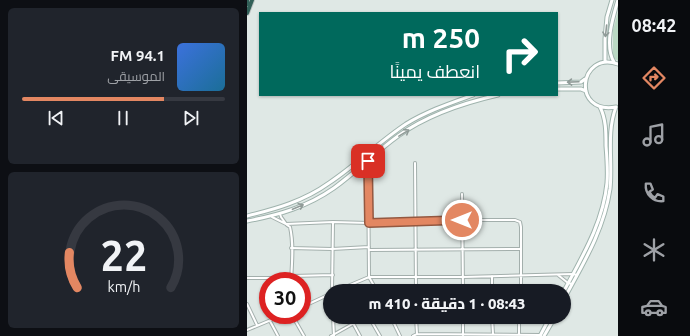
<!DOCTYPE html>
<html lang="ar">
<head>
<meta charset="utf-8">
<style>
  :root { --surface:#171b24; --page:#20242c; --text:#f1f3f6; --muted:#9ea1a6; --line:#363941; --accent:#e38762 }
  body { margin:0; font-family:Ubuntu,Cairo,sans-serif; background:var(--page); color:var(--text); direction:rtl; height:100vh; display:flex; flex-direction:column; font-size:15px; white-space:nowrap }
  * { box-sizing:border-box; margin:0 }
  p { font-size:13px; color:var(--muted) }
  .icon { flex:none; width:22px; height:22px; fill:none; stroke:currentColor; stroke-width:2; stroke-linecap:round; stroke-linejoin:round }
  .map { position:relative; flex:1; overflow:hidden; direction:ltr }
  .sheet { display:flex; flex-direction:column; gap:8px; padding:8px; background:#0d0f14; width:247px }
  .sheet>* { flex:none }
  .hud { position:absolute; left:12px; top:12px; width:299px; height:84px; border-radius:0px; box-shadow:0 1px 3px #0004; direction:rtl; background:#00695c; color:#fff; overflow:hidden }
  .speed { position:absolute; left:12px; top:272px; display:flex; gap:8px; font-size:20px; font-weight:700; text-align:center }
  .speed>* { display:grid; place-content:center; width:52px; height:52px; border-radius:50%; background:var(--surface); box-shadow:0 1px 3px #0004; line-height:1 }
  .speed .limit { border:6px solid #d22; background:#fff; color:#111 }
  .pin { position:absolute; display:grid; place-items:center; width:34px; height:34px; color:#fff; margin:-17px; border-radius:8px; box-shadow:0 2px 6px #0006 }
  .me { position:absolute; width:44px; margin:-22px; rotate:270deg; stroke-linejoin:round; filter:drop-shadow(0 0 3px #0008) }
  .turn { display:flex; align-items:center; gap:14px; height:84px; padding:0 12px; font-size:18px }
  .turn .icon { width:52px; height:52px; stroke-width:2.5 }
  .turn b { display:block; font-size:28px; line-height:34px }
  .sheet .tile { flex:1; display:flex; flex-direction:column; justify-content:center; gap:6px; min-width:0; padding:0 14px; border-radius:6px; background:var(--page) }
  .sheet .dial { align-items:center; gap:0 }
  .dial svg { height:104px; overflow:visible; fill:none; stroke:var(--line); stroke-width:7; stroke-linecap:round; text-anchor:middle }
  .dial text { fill:var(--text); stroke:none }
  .song { display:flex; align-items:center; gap:12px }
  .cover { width:48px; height:48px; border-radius:6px; background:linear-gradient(135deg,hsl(220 70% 55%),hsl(200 70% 35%)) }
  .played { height:4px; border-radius:2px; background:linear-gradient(90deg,var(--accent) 70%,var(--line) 70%) }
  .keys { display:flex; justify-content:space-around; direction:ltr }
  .trip { position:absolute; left:76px; top:284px; width:248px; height:40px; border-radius:20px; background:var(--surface); box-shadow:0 1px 3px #0004; font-weight:800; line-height:40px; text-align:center; direction:rtl }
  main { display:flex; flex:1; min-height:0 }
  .dock { display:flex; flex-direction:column; width:72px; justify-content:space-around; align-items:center; background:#090b0e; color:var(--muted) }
  .dock .icon { width:28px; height:28px }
  .dock .selected { color:var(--accent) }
  .dock b { font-size:18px; color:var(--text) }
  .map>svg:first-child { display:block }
  .green { fill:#bad8c3 }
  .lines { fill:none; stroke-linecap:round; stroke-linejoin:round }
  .street-casing { stroke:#a3afac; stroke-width:4 }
  .secondary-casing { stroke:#9fb3ad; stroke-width:5 }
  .highway-casing { stroke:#bdc3c2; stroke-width:6 }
  .street { stroke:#fff; stroke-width:2 }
  .secondary { stroke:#fff; stroke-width:3 }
  .highway { stroke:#316058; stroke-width:4 }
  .oneway { stroke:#909b98 }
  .route-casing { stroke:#945840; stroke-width:10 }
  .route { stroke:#e38762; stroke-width:7 }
</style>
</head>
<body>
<main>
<nav class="dock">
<b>08:42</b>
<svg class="icon selected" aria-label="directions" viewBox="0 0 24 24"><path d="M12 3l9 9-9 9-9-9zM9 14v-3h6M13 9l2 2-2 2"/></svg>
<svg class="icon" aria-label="music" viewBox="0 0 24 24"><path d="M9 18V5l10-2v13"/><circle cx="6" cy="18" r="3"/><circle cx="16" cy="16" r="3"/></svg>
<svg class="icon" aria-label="phone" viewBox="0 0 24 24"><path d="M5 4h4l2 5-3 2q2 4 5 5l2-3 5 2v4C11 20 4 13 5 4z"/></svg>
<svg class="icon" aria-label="climate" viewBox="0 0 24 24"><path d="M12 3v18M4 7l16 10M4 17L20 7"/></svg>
<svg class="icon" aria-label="car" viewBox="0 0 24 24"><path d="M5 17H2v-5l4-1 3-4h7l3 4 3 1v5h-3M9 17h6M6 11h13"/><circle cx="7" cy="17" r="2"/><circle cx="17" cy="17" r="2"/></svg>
</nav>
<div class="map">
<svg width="371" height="336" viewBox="0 0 371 336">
  <rect width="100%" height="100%" fill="#dfe8e5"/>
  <path class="green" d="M 371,12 L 371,61 L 366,57 L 366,30 Z"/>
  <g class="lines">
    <g class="street-casing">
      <path id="street" d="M 121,161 L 122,277 L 130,291
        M 168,163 L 169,291
        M 215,194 L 216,291
        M 25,217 L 39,224 L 34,217 L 33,214
        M 39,224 L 86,222 L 122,223 L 169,220 L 268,220 L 273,222 L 274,227 L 274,291
        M 40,225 L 43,227 C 47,244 45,264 44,281
        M 44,248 L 85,249 L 122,247
        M 122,250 L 274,249
        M 311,275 L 321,283 L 325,284
        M 45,276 L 86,275
        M 0,278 L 44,278
        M 85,291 L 86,222
        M 89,291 L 122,277 L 216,277 L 326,274 L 330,275
        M 245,291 L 245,276
        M 0,304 L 10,325
        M 55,307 L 83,294
        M 45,315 L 57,336
        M 86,317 L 87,336
        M 122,317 L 133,336
        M 144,317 L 153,336
        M 169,317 L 170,334
        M 216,317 L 216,336
        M 245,317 L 246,334
        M 169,320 L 216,319
        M 23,321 L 31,336
        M 106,323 L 113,336
        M 0,330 L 36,315
        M 272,334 L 272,317
        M 84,336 L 118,317
        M 166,336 L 170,334 L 294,335"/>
    </g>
    <g class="secondary-casing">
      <path id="secondary" d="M 358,62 L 358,39 L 360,17 L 365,0
        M 367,62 C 357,46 366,17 371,0
        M 310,83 L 334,82 L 338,79
        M 310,89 L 334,89 L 339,91
        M 369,107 C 324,115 332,50 371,64
        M 0,216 C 29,209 57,201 82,183 C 109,165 132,142 159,124 C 180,111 204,103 226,95
        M 0,221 C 32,215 60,207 87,188 C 109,172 129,152 151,136 C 180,115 216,103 251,95
        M 317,291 C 335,257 356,223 360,183 C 361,171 360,158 359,146 C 359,132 359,119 353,107
        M 317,299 C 336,264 357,230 363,189 C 366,162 359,133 369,107
        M 293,336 L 303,317
        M 297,336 L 308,317"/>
    </g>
    <g class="highway-casing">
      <path id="highway" d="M 0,4 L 0,0
        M 0,13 L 5,0"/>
    </g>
    <use href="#street" class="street"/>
    <use href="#secondary" class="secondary"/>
    <use href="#highway" class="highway"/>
  </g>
  <defs><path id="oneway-shaft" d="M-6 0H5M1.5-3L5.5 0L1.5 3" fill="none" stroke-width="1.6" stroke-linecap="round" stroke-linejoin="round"/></defs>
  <g class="oneway">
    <use href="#oneway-shaft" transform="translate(359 31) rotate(96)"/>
    <use href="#oneway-shaft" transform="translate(326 82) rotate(178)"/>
    <use href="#oneway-shaft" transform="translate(157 133) rotate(-31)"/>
    <use href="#oneway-shaft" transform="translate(51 207) rotate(-23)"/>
  </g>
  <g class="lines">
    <g class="route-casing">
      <path id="route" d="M 121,161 L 122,223 L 215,220"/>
    </g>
    <use href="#route" class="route"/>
  </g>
</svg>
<div class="speed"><div class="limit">30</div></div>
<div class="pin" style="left:121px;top:161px;background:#d93025"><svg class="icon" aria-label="arrive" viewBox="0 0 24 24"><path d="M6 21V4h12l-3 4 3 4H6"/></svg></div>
<svg class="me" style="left:215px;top:220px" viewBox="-20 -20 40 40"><circle r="17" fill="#e38762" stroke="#fff" stroke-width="3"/><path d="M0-11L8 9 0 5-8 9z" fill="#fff"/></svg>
<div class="trip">08:43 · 1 دقيقة · 410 m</div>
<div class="hud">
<div class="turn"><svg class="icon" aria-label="right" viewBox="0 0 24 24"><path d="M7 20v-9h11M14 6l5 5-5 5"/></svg><div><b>250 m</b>انعطف يمينًا</div></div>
</div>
</div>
<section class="sheet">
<div class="tile">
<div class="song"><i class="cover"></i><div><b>94.1 FM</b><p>الموسيقى</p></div></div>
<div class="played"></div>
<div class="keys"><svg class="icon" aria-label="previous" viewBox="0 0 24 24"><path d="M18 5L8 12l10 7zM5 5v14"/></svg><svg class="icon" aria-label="pause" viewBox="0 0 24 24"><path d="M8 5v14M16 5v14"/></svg><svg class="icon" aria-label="next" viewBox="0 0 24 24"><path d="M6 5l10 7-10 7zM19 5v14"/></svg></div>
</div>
<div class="tile dial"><svg viewBox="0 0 100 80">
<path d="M14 69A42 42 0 1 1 86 69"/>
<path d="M14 69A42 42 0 0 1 8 42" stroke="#e38762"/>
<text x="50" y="56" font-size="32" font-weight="700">22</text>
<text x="50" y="72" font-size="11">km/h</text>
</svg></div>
</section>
</main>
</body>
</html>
